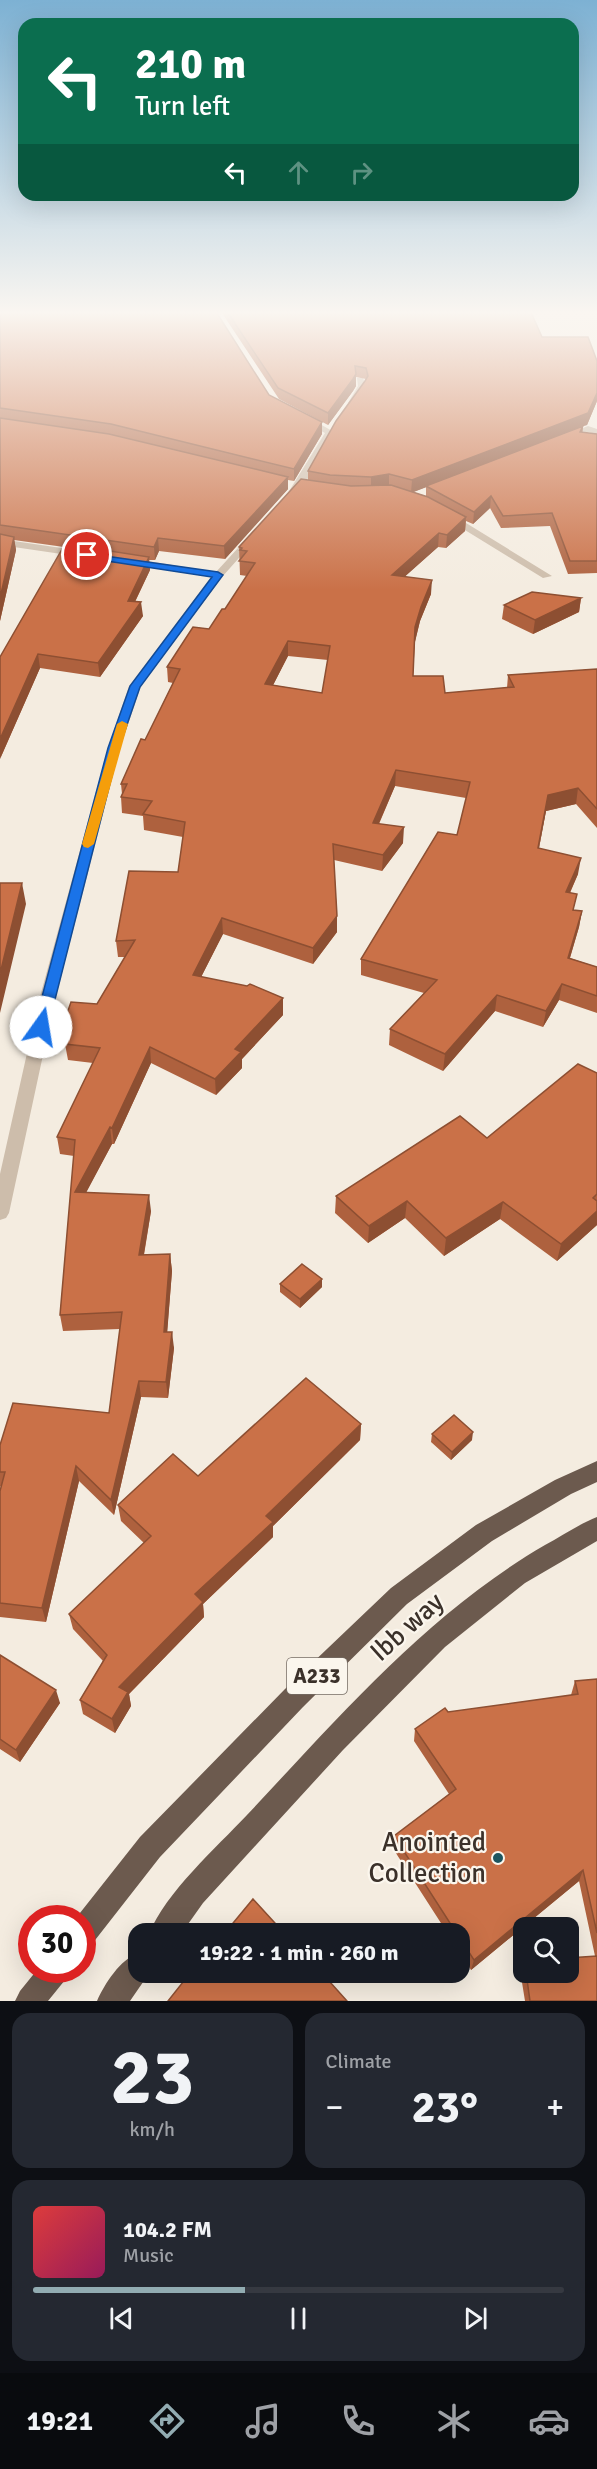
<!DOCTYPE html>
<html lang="en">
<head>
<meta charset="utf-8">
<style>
  :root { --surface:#171b24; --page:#242831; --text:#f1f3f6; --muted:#9ea1a6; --line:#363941; --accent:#92acb2 }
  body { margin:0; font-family:Signika,sans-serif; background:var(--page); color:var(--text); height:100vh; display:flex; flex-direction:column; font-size:22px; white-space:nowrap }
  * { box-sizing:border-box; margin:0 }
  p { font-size:20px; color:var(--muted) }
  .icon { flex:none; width:33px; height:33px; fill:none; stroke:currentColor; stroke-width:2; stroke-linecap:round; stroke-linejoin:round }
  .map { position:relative; height:2001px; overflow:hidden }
  .drawer { display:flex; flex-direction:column; gap:12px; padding:12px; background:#0d0f14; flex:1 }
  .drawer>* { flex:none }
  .guide { position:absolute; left:18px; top:18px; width:561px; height:183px; border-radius:18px; box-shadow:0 6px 24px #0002; background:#0b6e4f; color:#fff; overflow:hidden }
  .tools { position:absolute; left:513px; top:1917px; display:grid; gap:12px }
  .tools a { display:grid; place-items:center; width:66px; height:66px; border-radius:12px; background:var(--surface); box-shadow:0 6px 24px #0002; font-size:30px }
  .speed { position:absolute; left:18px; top:1905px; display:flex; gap:12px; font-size:30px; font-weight:700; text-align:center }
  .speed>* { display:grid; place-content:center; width:78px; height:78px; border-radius:50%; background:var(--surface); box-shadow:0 6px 24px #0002; line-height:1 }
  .speed .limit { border:9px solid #d22; background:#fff; color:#111 }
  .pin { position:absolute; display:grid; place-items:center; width:51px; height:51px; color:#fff; margin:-26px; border:3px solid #fff; border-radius:50%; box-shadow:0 2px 6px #0007 }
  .me { position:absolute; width:66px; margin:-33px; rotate:13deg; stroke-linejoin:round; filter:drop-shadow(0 0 4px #0008) }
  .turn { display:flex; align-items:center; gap:21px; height:126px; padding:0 18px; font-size:27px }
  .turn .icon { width:78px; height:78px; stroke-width:2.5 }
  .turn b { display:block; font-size:42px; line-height:51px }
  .lanes { display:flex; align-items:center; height:57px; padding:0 18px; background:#0003; justify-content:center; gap:30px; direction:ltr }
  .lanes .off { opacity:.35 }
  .big { font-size:45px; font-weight:800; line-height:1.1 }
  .drawer .card { flex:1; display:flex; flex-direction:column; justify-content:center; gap:9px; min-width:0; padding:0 21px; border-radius:18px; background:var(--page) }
  .drawer .dial { align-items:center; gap:0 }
  .dial b { font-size:78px; line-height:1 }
  .song { display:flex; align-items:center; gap:18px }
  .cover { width:72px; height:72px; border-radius:9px; background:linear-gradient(135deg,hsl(0 70% 55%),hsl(330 70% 35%)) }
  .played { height:6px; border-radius:3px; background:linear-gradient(90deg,var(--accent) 40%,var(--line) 40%) }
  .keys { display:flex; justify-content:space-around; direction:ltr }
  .heat { display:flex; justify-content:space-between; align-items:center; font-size:33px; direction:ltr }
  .drawer .tiles { flex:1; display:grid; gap:12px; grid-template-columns:1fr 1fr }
  .card:last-child { grid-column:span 2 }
  .trip { position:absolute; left:128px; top:1923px; width:342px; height:60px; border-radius:18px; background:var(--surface); box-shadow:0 6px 24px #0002; font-weight:800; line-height:60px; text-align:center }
  .dock { display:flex; height:96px; justify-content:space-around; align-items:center; background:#090b0e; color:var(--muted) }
  .dock .icon { width:42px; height:42px }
  .dock .current { color:var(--accent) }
  .dock b { font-size:27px; color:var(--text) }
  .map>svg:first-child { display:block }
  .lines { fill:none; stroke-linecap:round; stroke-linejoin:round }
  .minor { fill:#cdbdab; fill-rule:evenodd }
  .trunk { fill:#6c5a4e; fill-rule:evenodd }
  .wall { fill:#ae613e; fill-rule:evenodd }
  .shaded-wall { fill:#8d4f32 }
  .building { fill:#ca7148; stroke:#8d4f32; stroke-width:1.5; fill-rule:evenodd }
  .route { fill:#1a73e8; stroke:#114b97; stroke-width:1.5 }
  .slow { fill:#f59e0b }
  .poi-dot { fill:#1d555f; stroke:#fbf6ed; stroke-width:2 }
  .labels { text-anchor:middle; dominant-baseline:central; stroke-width:4.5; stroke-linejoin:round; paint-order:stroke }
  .shield { fill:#fbf6ed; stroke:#756c64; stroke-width:1.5 }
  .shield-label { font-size:21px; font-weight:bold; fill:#3b312a }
  .near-street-label { font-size:27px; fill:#3b312a; stroke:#fbf6ed }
  .near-poi-label { font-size:27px; fill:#3b312a; stroke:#fbf6ed; text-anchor:end }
</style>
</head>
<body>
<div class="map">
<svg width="597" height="2001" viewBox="0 0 597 2001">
  <rect width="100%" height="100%" fill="#f4ece0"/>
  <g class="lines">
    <path class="minor" d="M 357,378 L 363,378 L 366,386 L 355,405 L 352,405 L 348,403 L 358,386 Z
      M 304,415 L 334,432 L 303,487 L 291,499 L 286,496 L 325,433 L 301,420 L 300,418 Z
      M 588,426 L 597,429 L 597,435 L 588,432 L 563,441 L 559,438 Z
      M 447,515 L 453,515 L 552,576 L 543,578 L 447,519 Z
      M 252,535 L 257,538 L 255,540 L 222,577 L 141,686 L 120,748 L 54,1004 L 9,1213 L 6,1218 L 0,1220 L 0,1174 L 38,1004 L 108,748 L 129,686 L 211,577 L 129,564 L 124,561 L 129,558 L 216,572 L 249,536 Z
      M 0,539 L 82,551 L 87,554 L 82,557 L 0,545 Z"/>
    <path class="trunk" d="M 597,1461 L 597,1482 L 571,1494 L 492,1541 L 407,1604 L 303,1707 L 160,1857 L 92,1944 L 82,1948 L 82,1918 L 76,1918 L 140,1837 L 285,1689 L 391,1588 L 476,1525 L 555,1480 Z
      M 597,1517 L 597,1541 L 525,1583 L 445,1647 L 343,1750 L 203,1903 L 181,1934 L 149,1934 C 166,1892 216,1848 247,1815 C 339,1717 428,1613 545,1545 C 562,1536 579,1524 597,1517 Z
      M 138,1953 L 138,1972 L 150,1972 L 130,2001 L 97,2001 C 105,1983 120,1960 138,1953 Z
      M 37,1970 L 69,1970 L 65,1980 L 48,2001 L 15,2001 L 20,1991 Z"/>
  </g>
  <path class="wall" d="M 220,310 L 530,310 L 542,337 L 597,361 L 597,401 L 587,425 L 583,426 L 582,432 L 597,434 L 597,573 L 568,574 L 550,526 L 501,528 L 490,508 L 473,524 L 466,521 L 465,531 L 446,548 L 438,547 L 405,576 L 431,594 L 420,621 L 415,641 L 413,676 L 445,693 L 507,688 L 508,675 L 597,669 L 597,828 L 576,804 L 546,811 L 539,848 L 578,874 L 570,893 L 574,910 L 582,911 L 579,927 L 570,958 L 597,967 L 597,1013 L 559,1000 L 543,1027 L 495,1011 L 443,1071 L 389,1045 L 390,1029 L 424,993 L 361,975 L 361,959 L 457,835 L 466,798 L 395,786 L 379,824 L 403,843 L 382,871 L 334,860 L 337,916 L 337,932 L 313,964 L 223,934 L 201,977 L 283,1015 L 242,1059 L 242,1068 L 216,1095 L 151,1063 L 114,1144 L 112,1144 L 86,1192 L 151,1211 L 144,1255 L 170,1254 L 172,1271 L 167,1332 L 174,1348 L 168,1398 L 141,1397 L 114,1515 L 79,1481 L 46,1622 L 0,1617 L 0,1491 L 1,1487 L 0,1486 L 0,1445 L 109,1413 L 120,1329 L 63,1331 L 60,1315 L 74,1156 L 60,1154 L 57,1137 L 93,1063 L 68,1060 L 62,1028 L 97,1004 L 125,957 L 118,957 L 116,941 L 178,872 L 183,837 L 144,830 L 143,816 L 122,813 L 121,797 L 122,794 L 121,784 L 145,740 L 173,683 L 168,682 L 167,667 L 209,629 L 225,609 L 247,576 L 240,575 L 239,547 L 308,480 L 308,471 L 366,379 L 356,377 L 356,386 L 353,391 L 328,425 L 279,399 ZM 426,487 L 426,496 L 413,492 ZM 288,656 L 328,660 L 322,693 L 273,685 Z
    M 0,314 L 269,395 L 322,422 L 322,434 L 294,481 L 288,480 L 288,489 L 225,559 L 159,551 L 155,560 L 149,560 L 150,570 L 135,602 L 143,616 L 100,677 L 40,668 L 0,759 L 64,547 L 14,540 L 16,550 L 0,621 Z
    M 581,598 L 579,612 L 533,634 L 502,619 L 504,605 Z
    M 597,1073 L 597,1225 L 557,1261 L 500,1219 L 444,1256 L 405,1218 L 368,1243 L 335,1213 L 336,1196 L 487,1138 Z
    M 280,1284 L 322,1287 L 300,1308 L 280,1292 Z
    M 361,1424 L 360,1440 L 273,1526 L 273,1537 L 203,1604 L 204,1617 L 129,1694 L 131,1706 L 115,1733 L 83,1714 L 80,1700 L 103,1661 L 73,1629 L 69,1614 L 144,1543 L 121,1521 L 118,1505 L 198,1476 Z
    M 432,1434 L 472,1440 L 451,1460 L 431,1442 Z
    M 0,1655 L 60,1703 L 20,1762 L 0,1749 Z
    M 597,1679 L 597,2001 L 525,2001 L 520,1970 L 524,1962 L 524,1972 L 568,1972 L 595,1956 L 579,1881 L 471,1970 L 459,1951 L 459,1934 L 448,1934 L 392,1847 L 394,1836 L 449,1794 L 414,1741 L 415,1729 L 571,1695 L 575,1681 Z"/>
  <path class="shaded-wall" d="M 356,374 L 356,386 L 353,391 L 328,425 L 328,413 Z
    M 597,393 L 597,401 L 587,425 L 583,426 L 582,437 L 580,432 L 583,427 L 411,493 L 412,480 Z
    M 322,422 L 322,434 L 294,481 L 294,469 Z
    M 389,474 L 389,487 L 371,490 L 371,477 Z
    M 288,477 L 288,489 L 225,559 L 224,546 Z
    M 491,496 L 490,508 L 473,524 L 474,512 Z
    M 466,517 L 465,531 L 446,548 L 447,535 Z
    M 439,533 L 438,547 L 391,589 L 392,575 Z
    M 14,537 L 16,550 L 0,621 L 0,598 Z
    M 158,538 L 159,551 L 155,560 L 154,547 Z
    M 149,557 L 150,570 L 129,614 L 128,601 Z
    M 432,580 L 431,594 L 420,621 L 415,642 L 415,627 L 421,607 Z
    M 581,598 L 579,612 L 533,634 L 535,620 Z
    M 141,602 L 143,616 L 100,677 L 98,663 Z
    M 288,641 L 288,656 L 266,699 L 265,684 Z
    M 38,654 L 40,668 L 0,759 L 0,739 Z
    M 396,770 L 395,786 L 372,839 L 373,823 Z
    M 578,788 L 576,804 L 546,811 L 536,864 L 548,795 Z
    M 404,827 L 403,843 L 382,871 L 383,855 Z
    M 581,858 L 578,874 L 563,908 L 566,892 Z
    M 22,883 L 26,904 L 0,1013 L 0,974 Z
    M 582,911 L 579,927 L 565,974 L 568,958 Z
    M 337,916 L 337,932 L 313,964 L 313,948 Z
    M 222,918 L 223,934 L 194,991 L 193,975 Z
    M 562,984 L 559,1000 L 543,1027 L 546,1011 Z
    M 497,995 L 495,1011 L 443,1071 L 445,1054 Z
    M 283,998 L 283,1015 L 242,1059 L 242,1068 L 216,1095 L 215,1079 L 235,1049 Z
    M 150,1047 L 151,1063 L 114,1144 L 112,1128 Z
    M 110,1127 L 112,1144 L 78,1208 L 75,1192 Z
    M 149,1195 L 151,1211 L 141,1271 L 139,1255 Z
    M 407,1201 L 405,1218 L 368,1243 L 369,1226 Z
    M 503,1202 L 500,1219 L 444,1256 L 446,1238 Z
    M 597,1211 L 597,1225 L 557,1261 L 561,1244 Z
    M 170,1254 L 172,1271 L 166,1348 L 164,1332 Z
    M 322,1279 L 322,1287 L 300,1308 L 300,1299 Z
    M 172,1332 L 174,1348 L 168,1398 L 166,1382 Z
    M 139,1381 L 141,1397 L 114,1515 L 111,1500 Z
    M 361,1424 L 360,1440 L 273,1526 L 273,1537 L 203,1604 L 204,1617 L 129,1694 L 131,1706 L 115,1733 L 112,1719 L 119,1687 L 195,1594 L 266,1516 Z
    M 473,1432 L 472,1440 L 451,1460 L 452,1452 Z
    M 76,1466 L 79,1481 L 46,1622 L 42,1608 Z
    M 56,1690 L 60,1703 L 20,1762 L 16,1750 Z
    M 583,1870 L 579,1881 L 471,1970 L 474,1960 Z"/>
  <path class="building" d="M 3,310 L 215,310 L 269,395 L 322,422 L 294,469 L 111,424 L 0,408 L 0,314 Z
    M 226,310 L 530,310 L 542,337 L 588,337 L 597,361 L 597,393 L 588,413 L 412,480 L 389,474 L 371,477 L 330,475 L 308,471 L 336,421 L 365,381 L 368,376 L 366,368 L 355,366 L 356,374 L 353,379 L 328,413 L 278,388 Z
    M 0,418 L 109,434 L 288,477 L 224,546 L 158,538 L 154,547 L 0,525 Z
    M 583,426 L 580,432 L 597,434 L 597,561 L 570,561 L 552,513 L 503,516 L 491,496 L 474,512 L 426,486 Z
    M 301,479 L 351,486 L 391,485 L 428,497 L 466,517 L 447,535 L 439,533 L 392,575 L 432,580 L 421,607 L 415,627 L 413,676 L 443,676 L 445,693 L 514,687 L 508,675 L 597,669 L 597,809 L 578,788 L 548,795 L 538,848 L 581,858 L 566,892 L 577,894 L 573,910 L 582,911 L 568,958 L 597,967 L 597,996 L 562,984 L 546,1011 L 497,995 L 445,1054 L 390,1029 L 437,980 L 361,959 L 438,832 L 457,835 L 470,782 L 396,770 L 373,823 L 404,827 L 383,855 L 333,844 L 337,916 L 313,948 L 222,918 L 193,975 L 247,986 L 250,984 L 283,998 L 235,1049 L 241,1052 L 215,1079 L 150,1047 L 112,1128 L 110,1127 L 75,1192 L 149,1195 L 139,1255 L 170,1254 L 164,1332 L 172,1332 L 166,1382 L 139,1381 L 111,1500 L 76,1466 L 42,1608 L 0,1603 L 0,1491 L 5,1472 L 0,1472 L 0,1445 L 13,1403 L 109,1413 L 122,1312 L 60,1315 L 75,1140 L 57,1137 L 100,1048 L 65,1044 L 71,1029 L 62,1028 L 71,1002 L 97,1004 L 135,940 L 116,941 L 129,871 L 178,872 L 185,822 L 143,814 L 152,801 L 121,797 L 127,784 L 121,784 L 141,739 L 145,740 L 180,669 L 167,667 L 193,627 L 209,629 L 222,609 L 225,609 L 255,563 L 239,561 L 247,551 L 240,550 L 242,548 L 239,547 ZM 288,641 L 330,646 L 322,693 L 265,684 Z
    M 0,534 L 14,537 L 0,598 Z
    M 65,544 L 149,557 L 128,601 L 141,602 L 98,663 L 38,654 L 0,739 L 0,657 Z
    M 532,592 L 581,598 L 535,620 L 504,605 Z
    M 0,883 L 22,883 L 0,974 Z
    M 578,1064 L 597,1073 L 597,1194 L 593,1198 L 597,1201 L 597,1211 L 561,1244 L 503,1202 L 446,1238 L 407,1201 L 369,1226 L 336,1196 L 460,1116 L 487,1138 Z
    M 302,1264 L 322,1279 L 300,1299 L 280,1284 Z
    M 306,1378 L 361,1424 L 266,1516 L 273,1522 L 195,1594 L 203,1602 L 119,1687 L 128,1692 L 112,1719 L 80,1700 L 107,1655 L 69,1614 L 151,1536 L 118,1505 L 173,1454 L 198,1476 Z
    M 454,1415 L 473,1432 L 452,1452 L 432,1434 Z
    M 0,1655 L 56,1690 L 16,1750 L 0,1739 Z
    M 597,1679 L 597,1933 L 583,1870 L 474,1960 L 459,1937 L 459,1934 L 457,1934 L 394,1836 L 456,1789 L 415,1729 L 445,1708 L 448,1712 L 578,1694 L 575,1681 Z
    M 253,1899 L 285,1934 L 224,1934 Z
    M 597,1956 L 597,2001 L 530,2001 L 526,1972 L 568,1972 L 568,1958 Z
    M 191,1972 L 321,1972 L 347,2001 L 168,2001 Z"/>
  <linearGradient id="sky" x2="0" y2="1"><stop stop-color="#7db1d3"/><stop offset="0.53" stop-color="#faf6f1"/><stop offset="1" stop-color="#faf6f1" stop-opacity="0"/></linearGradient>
  <rect width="597" height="590" fill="url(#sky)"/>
  <path class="route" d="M 84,553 L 218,572 L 223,575 L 140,687 L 119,748 L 48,1027 L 41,1032 L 34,1027 L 108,748 L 130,686 L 212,577 L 87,558 L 84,557 Z"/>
  <path class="slow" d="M 122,721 L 128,724 L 94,844 L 88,848 L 84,847 L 82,844 L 117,724 Z"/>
  <circle class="poi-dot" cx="498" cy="1858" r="6"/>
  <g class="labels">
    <rect class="shield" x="287" y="1658" width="60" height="36" rx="4.5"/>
    <g class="shield-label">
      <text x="317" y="1676">A233</text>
    </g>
    <g class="near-street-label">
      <text transform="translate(407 1627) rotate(-42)">Ibb way</text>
    </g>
    <g class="near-poi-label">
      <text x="486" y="1842">Anointed<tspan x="486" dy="31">Collection</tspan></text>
    </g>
  </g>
</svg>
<div class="tools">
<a><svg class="icon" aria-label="search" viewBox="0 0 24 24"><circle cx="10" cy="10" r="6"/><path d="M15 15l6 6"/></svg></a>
</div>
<div class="speed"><div class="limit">30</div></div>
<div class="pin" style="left:87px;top:555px;background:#d93025"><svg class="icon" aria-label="arrive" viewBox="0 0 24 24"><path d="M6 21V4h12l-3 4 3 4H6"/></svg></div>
<svg class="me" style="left:41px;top:1027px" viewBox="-20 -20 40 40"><circle r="19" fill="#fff"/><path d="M0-13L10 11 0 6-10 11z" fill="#1a73e8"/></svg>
<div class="trip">19:22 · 1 min · 260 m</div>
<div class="guide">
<div class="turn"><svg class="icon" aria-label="left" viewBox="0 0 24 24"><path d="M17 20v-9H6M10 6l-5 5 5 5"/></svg><div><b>210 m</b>Turn left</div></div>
<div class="lanes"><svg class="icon" aria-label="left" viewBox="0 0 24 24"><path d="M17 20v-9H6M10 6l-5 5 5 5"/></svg><svg class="icon off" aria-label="ahead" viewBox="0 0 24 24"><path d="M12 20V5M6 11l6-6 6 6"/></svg><svg class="icon off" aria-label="right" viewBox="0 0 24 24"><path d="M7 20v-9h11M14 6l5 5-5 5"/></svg></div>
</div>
</div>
<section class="drawer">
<div class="tiles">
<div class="card dial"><b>23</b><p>km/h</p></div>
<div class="card"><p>Climate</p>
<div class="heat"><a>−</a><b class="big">23°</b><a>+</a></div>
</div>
<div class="card">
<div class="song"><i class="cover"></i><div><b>104.2 FM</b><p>Music</p></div></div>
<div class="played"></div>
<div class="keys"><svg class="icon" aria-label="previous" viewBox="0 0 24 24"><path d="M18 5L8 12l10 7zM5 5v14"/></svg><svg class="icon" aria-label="pause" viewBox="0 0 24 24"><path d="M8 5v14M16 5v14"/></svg><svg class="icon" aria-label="next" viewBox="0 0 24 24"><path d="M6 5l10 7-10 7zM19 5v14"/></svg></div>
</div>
</div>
</section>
<nav class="dock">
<b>19:21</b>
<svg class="icon current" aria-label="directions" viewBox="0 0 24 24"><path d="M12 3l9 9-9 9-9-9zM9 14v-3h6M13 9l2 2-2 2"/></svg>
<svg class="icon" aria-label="music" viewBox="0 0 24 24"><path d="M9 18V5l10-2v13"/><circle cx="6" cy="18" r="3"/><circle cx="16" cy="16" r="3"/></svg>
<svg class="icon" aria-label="phone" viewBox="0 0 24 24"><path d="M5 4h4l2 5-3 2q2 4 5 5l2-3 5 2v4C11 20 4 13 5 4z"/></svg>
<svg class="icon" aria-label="climate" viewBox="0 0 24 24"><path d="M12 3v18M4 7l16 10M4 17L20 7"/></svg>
<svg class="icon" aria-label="car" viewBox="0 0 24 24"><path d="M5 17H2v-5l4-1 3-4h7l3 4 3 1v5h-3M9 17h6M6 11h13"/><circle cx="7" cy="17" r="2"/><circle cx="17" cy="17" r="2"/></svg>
</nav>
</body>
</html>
